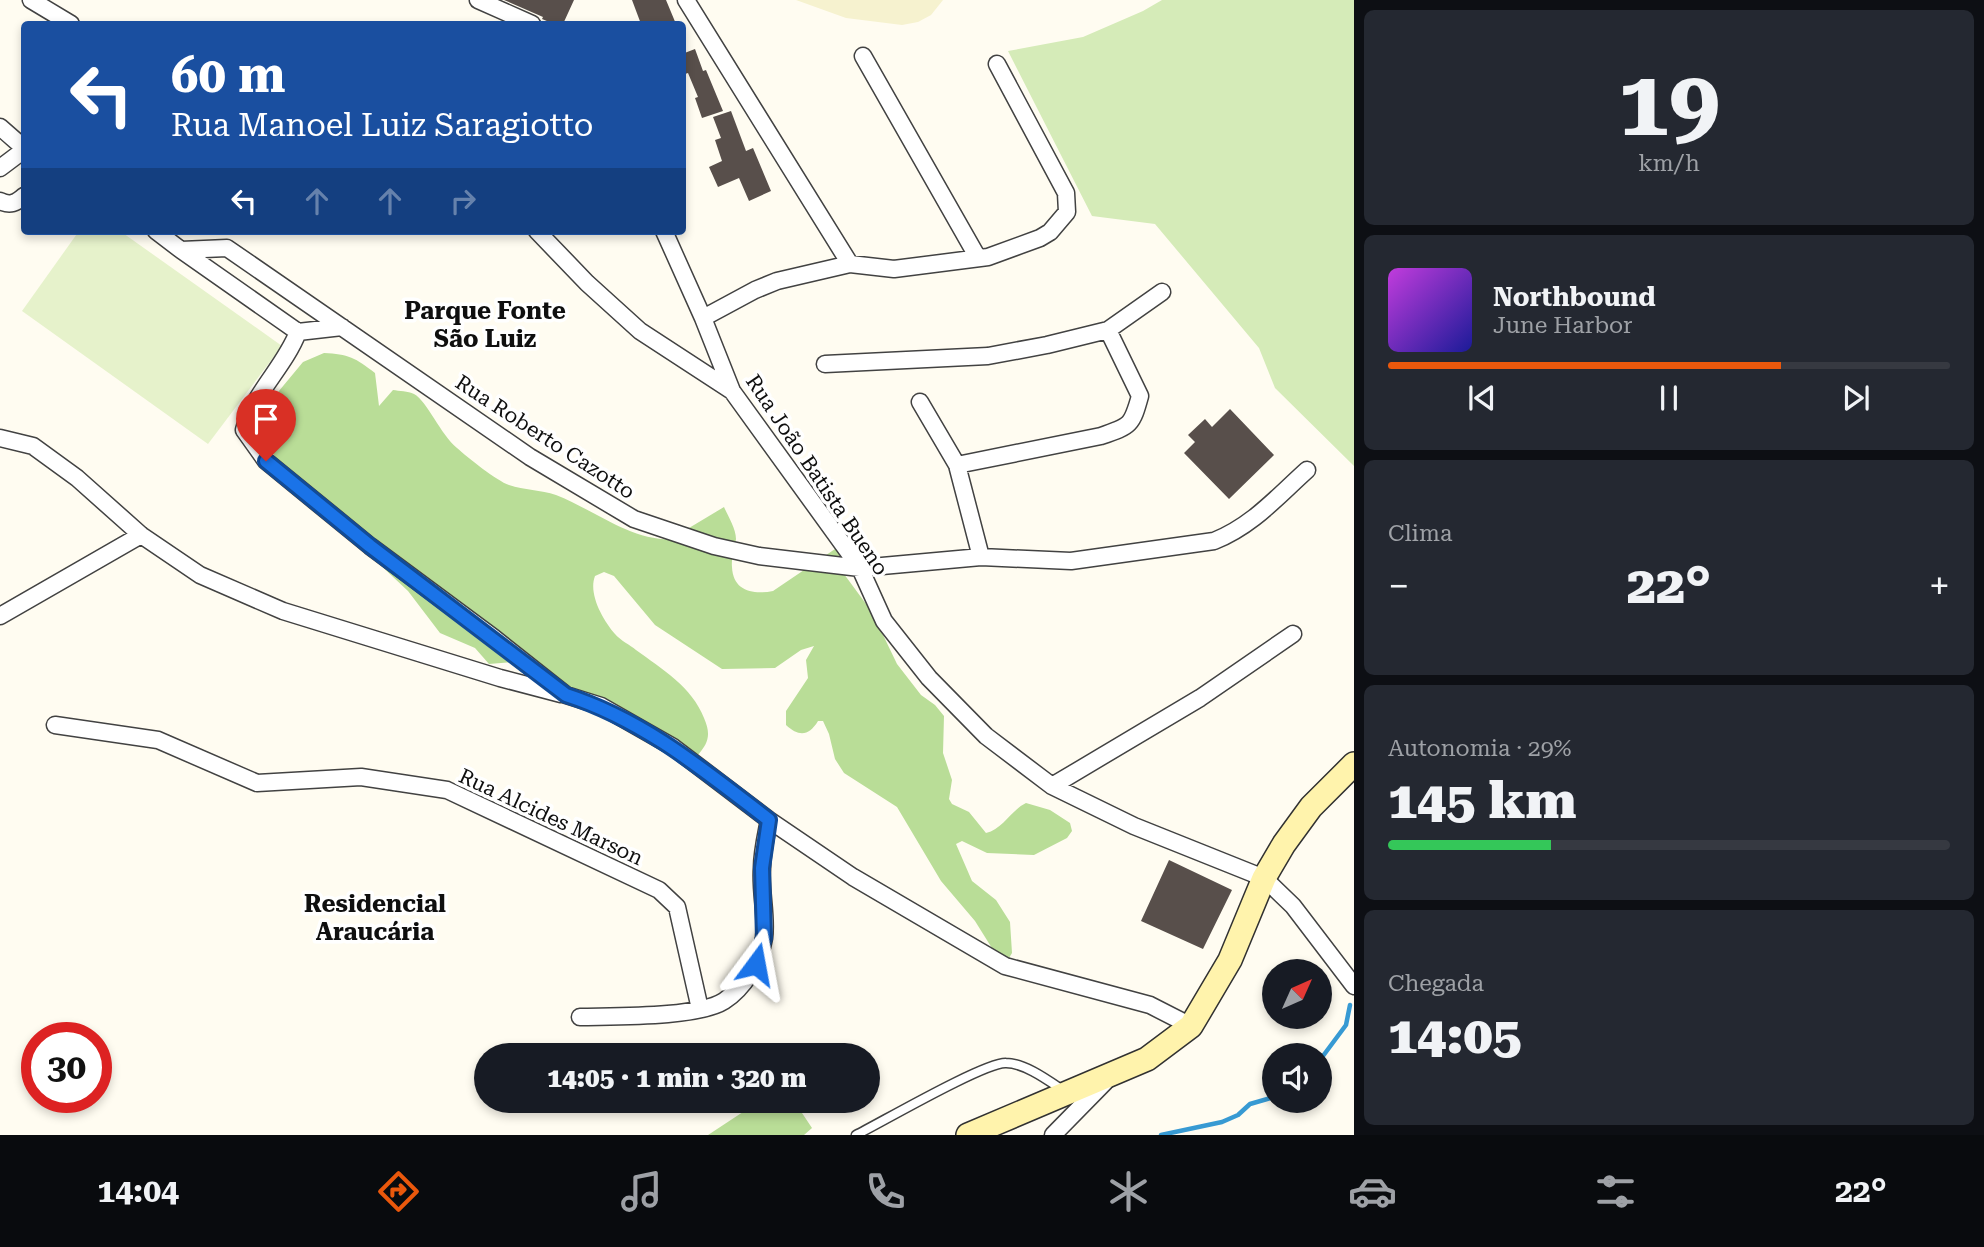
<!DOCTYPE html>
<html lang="pt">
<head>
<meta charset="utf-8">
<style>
  :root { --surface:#171b24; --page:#242831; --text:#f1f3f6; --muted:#9ea1a6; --line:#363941; --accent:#ea580c }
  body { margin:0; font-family:"Roboto Serif",serif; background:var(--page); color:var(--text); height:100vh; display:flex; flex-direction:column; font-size:26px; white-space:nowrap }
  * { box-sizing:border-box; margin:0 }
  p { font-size:23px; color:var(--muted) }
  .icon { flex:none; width:38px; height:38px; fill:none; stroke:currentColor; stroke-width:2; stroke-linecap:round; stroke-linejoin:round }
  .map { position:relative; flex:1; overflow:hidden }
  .sheet { display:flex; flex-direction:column; gap:10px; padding:10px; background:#0d0f14; width:630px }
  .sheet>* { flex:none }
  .hud { position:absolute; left:21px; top:21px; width:665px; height:214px; border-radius:7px; box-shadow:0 4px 10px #0003; background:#1a4fa0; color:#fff; overflow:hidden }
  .needle { width:46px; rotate:45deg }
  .controls { position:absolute; left:1262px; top:959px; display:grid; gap:14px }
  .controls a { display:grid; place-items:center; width:70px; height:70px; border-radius:50%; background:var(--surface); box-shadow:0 4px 10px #0003; font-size:35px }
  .speed { position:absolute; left:21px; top:1022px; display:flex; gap:14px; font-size:35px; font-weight:700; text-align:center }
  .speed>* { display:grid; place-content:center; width:91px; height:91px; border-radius:50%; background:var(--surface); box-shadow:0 4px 10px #0003; line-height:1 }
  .speed .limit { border:10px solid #d22; background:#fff; color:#111 }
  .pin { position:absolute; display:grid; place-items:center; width:60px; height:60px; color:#fff; margin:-72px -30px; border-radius:50% 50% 50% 0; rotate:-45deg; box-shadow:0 0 7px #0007 }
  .pin .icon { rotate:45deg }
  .me { position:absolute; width:77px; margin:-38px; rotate:13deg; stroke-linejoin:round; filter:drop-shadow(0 0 5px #0008) }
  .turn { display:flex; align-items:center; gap:24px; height:147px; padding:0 35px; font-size:32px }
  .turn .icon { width:91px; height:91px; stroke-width:2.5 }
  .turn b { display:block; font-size:49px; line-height:60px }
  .lanes { display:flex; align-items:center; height:66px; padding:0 35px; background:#0003; justify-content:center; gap:35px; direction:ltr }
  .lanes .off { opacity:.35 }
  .big { font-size:52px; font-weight:800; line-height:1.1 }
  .sheet .tile { flex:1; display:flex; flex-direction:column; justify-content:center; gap:10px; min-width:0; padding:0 24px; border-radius:10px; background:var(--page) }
  .sheet .dial { align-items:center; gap:0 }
  .dial b { font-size:91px; line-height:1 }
  .song { display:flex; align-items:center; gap:21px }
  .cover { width:84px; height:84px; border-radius:10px; background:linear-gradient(135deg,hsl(290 70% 55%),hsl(240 70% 35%)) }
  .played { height:7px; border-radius:4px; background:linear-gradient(90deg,var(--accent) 70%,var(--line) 70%) }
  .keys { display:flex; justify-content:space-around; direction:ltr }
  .heat { display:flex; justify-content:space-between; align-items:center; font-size:38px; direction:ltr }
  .charge { height:10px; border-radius:5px; background:linear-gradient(90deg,#34c759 29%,var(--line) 0) }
  .trip { position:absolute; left:474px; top:1043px; width:406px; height:70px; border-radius:35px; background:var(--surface); box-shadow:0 4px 10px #0003; font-weight:800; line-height:70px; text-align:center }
  .tab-bar { display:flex; height:112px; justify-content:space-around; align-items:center; background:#090b0e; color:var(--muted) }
  .tab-bar .icon { width:49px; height:49px }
  .tab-bar .selected { color:var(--accent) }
  .tab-bar b { font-size:32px; color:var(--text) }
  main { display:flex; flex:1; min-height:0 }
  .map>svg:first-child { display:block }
  .farmland { fill:#f6f2cf }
  .green { fill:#d5ebb8 }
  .forest { fill:#b9dd97 }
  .pitch { fill:#e6f2cb }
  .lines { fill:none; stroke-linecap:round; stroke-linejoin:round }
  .stream { stroke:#379ad3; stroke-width:4.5 }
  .building { fill:#584f4b }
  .service-casing { stroke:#424242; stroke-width:11 }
  .minor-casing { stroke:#424242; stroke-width:19 }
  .secondary-casing { stroke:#313131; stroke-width:26 }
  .service { stroke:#fff; stroke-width:8 }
  .minor { stroke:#fff; stroke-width:16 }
  .secondary { stroke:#fff3ac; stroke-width:23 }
  .route-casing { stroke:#114b97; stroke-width:18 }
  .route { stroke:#1a73e8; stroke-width:12 }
  .labels { text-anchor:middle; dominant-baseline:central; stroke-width:7; stroke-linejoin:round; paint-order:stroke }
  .street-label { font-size:21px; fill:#0f0f0f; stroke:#fff }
  .quarter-label { font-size:24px; font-weight:bold; fill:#0f0f0f; stroke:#fff }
</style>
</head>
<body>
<main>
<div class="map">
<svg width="1354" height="1135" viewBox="0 0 1354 1135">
  <rect width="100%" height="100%" fill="#fffcf1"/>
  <path class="farmland" d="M 796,0 L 943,0 L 931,15 L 918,22 L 902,25 L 846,18 Z"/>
  <path class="green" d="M 1162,0 L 1354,0 L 1354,466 L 1275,388 L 1259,348 L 1155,224 L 1092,216 L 1008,51 L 1083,37 L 1143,11 Z"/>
  <path class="forest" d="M 324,353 C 348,354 356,358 375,373 L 379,406 L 393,390 C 399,391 408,391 414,394 C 427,401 441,435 457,448 C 467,457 497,481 509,485 C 524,490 541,490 556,495 C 597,511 634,544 680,539 L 689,528 L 724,507 C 728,516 736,529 736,539 C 735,548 731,558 732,567 C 733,591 753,595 773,591 L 838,547 L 841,570 L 872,612 L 897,664 L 921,695 L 935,705 L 944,716 L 943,753 L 952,780 L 949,799 L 952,804 L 969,812 L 986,833 C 1003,829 1011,810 1026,803 L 1050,810 L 1070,823 L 1072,831 L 1067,838 L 1034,855 L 987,853 L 962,841 L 956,844 L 972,881 L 996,900 L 1010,922 L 1012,953 L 1009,958 L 1002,959 L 995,953 L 975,921 L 941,881 L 897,807 L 844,773 L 835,759 L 829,734 L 823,721 L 818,721 C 809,736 799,737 786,725 L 786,711 L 808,678 L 806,660 L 814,646 L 801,650 L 775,668 L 722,669 L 655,625 L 614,576 L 604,572 L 595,576 C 588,594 603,620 615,634 C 620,640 630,645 636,650 C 662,669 692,687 704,718 C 711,734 709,743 697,756 L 527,666 L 512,662 L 489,664 L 475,648 L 440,633 L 408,591 L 293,483 L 261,436 L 258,422 L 264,409 L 303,362 Z
    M 768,1101 L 798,1107 L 812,1128 L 804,1135 L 708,1135 L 746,1110 Z"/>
  <path class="pitch" d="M 79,231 L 120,231 L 282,346 L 208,444 L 22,311 Z"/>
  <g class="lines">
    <path class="stream" d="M 1320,1060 L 1346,1025 L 1350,1005
      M 1161,1135 L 1222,1122 L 1238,1115 L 1250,1104 L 1274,1097"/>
  </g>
  <path class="building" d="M 504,0 L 574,0 L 563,24 L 554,24 L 542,19 L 543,17 Z
    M 632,0 L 666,0 L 676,24 L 641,24 Z
    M 695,49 L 703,71 L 706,70 L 723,111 L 702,118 L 695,98 L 698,97 L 688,73 L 682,75 L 682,54 Z
    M 731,111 L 746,151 L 753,148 L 771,191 L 749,201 L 739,178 L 718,187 L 709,167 L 722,161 L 715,140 L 721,138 L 713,117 Z
    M 1230,409 L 1274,455 L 1229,499 L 1184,453 L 1195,442 L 1188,435 L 1205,419 L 1212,427 Z
    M 1169,860 L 1232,890 L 1203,949 L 1141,921 Z"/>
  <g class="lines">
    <g class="service-casing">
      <path id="service" d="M 856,1135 C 882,1122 985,1062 1006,1063 C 1025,1063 1049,1081 1064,1091"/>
    </g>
    <g class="minor-casing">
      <path id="minor" d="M 31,0 L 71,24
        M 478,0 L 532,24
        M 686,0 L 850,264
        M 863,56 L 978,258
        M 0,127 L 24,148
        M 0,168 L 24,150
        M 0,201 C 10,206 16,203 24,196
        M 156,231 L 181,250 L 227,248 L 530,457 L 634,519 L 714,546 L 759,556 L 860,568 L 981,557 L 1071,561 L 1214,541 C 1252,526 1277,497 1307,470
        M 537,231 L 587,283 L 640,331 L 732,391
        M 664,231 L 703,318 L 732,391 L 860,568 L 884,621 L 929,678 L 986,736 L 1052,786 L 1134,826 L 1264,878 L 1293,906 L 1354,986
        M 181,250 L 298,332 C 284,368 253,393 244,430 L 266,461 L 370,546 L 494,638 L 566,695 L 601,706 L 673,747 L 769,820 L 853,877 L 1005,966 L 1150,1005 L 1191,1026
        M 703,318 L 755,290 L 777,281 L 850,264 L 894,269 L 988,257 L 1040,238 L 1050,232 L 1067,212 L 1066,193 L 997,64
        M 298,332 L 342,327
        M 825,364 L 988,356 L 1047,345 L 1108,330 L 1162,292
        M 920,402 L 957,465 L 981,557
        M 0,438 L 33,446 L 77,478 L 141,535 L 200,575 L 283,611 L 500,678 L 561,694
        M 957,465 L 1101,436 C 1131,426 1132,425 1140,396 L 1108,330
        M 0,616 L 141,535
        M 55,725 L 158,740 L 257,783 L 361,777 L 447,790 L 659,890 L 677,907 L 700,1009
        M 1052,786 L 1200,698 L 1293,634
        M 580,1017 C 614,1016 697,1018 724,1001 C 744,988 760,962 764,938 C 767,916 760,891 762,868 C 762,852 766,836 769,820
        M 1053,1135 L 1105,1082"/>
    </g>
    <g class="secondary-casing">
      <path id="secondary" d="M 968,1135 L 1147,1059 L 1191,1026 L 1230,960 L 1264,878 L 1284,844 L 1311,807 L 1354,764"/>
    </g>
    <use href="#service" class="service"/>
    <use href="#minor" class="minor"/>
    <use href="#secondary" class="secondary"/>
  </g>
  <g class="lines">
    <g class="route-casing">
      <path id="route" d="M 266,461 L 370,546 L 566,695 C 644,720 705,771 769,820 L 762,868 L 764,938 L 756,964"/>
    </g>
    <use href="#route" class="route"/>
  </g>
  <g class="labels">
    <g class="street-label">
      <text transform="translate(545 437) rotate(33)">Rua Roberto Cazotto</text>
      <text transform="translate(817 475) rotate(56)">Rua João Batista Bueno</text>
      <text transform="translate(551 817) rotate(25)">Rua Alcides Marson</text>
    </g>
    <g class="quarter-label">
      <text x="485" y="311">Parque Fonte<tspan x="485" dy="28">São Luiz</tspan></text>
      <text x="375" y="904">Residencial<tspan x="375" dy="28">Araucária</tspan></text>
    </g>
  </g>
</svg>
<div class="controls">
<a><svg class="needle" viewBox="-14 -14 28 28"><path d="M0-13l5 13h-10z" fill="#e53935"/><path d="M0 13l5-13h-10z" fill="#9ea1a6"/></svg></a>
<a><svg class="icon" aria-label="sound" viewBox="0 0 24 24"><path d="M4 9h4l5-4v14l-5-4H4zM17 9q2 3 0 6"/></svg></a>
</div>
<div class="speed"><div class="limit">30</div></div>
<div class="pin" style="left:266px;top:461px;background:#d93025"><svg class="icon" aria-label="arrive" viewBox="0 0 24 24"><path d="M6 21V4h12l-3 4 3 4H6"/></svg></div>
<svg class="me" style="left:756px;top:964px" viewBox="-20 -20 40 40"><path d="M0-17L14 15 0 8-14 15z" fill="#1a73e8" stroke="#fff" stroke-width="4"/></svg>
<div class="trip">14:05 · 1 min · 320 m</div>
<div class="hud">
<div class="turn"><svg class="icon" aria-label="left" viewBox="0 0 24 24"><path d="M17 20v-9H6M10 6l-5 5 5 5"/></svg><div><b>60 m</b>Rua Manoel Luiz Saragiotto</div></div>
<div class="lanes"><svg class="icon" aria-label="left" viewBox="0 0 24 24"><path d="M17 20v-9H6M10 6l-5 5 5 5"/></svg><svg class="icon off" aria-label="ahead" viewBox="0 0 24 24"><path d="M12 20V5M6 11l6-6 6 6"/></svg><svg class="icon off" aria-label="ahead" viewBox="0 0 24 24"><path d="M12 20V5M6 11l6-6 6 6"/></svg><svg class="icon off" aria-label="right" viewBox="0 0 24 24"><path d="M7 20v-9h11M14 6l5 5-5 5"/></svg></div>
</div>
</div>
<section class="sheet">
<div class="tile dial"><b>19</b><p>km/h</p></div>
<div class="tile">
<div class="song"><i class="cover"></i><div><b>Northbound</b><p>June Harbor</p></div></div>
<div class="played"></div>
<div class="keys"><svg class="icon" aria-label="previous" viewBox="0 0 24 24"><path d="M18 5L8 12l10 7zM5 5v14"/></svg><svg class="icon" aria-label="pause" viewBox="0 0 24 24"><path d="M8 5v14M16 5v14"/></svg><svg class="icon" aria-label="next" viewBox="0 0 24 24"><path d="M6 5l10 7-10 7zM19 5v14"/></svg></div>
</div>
<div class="tile"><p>Clima</p>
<div class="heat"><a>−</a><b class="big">22°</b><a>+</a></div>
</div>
<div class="tile"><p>Autonomia · 29%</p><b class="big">145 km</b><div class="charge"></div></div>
<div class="tile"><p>Chegada</p><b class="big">14:05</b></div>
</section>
</main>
<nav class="tab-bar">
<b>14:04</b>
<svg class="icon selected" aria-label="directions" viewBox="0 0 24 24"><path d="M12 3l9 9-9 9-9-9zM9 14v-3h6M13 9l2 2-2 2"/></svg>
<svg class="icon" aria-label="music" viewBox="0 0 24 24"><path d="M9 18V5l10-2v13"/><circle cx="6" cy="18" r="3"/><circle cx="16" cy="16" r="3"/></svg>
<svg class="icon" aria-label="phone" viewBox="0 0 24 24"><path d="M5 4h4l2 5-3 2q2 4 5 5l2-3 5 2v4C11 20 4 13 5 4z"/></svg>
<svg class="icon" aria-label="climate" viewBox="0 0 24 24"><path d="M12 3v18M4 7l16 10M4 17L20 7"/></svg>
<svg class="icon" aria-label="car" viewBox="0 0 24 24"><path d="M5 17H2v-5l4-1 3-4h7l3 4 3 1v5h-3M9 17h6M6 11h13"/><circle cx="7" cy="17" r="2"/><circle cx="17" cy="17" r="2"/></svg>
<svg class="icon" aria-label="filters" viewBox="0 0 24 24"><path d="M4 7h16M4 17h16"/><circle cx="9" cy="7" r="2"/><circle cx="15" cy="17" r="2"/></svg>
<b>22°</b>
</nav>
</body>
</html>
